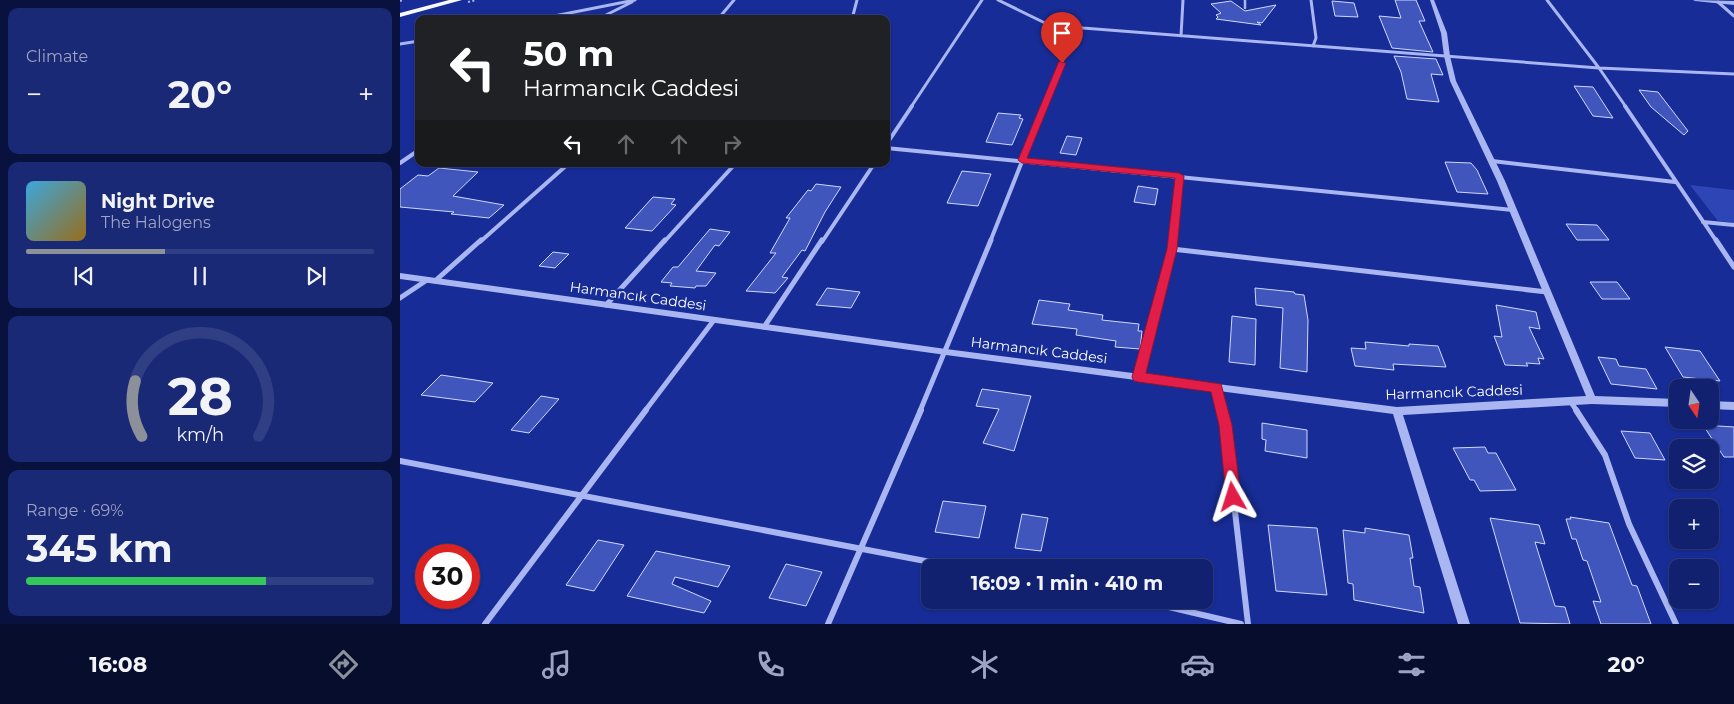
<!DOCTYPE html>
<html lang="en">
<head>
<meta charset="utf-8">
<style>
  :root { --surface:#112170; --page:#1a2975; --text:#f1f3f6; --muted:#9ca3c3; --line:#303e83; --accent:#8c9099 }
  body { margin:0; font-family:Montserrat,sans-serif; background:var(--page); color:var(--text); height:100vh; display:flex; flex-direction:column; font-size:19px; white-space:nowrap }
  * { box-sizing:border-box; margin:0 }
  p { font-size:16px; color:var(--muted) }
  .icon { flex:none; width:28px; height:28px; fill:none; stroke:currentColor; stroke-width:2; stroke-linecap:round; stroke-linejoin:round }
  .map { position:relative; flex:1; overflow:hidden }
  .drawer { display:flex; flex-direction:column; gap:8px; padding:8px; background:#09123e; width:400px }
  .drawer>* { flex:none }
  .top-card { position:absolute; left:15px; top:15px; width:475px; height:152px; border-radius:10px; box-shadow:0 1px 4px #0004,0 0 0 1px var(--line); background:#202124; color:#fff; overflow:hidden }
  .needle { width:32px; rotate:167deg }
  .fabs { position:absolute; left:1269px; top:379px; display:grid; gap:10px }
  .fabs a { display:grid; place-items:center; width:50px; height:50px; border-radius:10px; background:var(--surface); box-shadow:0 1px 4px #0004,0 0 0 1px var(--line); font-size:25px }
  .speed { position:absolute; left:15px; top:544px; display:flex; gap:10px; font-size:25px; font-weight:700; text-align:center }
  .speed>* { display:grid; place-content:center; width:65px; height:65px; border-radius:50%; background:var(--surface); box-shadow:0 1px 4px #0004,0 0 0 1px var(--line); line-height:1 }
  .speed .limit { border:8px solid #d22; background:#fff; color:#111 }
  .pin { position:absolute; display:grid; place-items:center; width:42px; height:42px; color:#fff; margin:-51px -21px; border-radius:50% 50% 50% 0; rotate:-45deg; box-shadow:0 0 5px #0007 }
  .pin .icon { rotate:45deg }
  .me { position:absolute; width:55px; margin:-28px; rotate:354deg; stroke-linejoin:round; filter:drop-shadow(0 0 4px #0008) }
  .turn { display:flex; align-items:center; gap:18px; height:105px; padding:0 25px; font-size:22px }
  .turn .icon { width:65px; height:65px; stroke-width:2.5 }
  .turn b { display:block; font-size:35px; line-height:42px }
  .lanes { display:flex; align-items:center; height:48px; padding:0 25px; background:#0003; justify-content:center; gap:25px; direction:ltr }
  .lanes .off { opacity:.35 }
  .big { font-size:38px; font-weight:700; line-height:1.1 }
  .drawer .widget { flex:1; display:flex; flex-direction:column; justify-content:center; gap:8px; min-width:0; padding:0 18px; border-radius:10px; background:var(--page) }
  .drawer .dial { align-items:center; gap:0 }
  .dial svg { height:130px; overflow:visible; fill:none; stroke:var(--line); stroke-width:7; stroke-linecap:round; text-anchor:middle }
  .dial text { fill:var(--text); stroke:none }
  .song { display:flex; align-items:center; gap:15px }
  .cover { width:60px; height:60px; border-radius:8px; background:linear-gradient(135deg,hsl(200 70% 55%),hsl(40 70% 35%)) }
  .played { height:5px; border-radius:2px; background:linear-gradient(90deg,var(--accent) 40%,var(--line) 40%) }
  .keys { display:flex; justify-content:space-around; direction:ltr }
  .heat { display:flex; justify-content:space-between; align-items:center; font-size:28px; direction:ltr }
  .charge { height:8px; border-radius:4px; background:linear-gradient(90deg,#34c759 69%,var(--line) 0) }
  .trip { position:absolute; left:521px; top:559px; width:292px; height:50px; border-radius:10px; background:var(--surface); box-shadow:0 1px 4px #0004,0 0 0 1px var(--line); font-weight:700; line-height:50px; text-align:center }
  .tabs { display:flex; height:80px; justify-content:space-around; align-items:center; background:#070d2d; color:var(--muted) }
  .tabs .icon { width:35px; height:35px }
  .tabs .active { color:var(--accent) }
  .tabs b { font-size:22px; color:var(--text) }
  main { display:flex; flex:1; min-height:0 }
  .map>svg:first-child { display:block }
  .green { fill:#2e46b5 }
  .building { fill:#4056bd; stroke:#d1d8fc }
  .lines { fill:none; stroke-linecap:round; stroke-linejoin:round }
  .path { stroke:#a9b6f1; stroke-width:2; stroke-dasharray:2 2.5; stroke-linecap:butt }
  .service { stroke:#a9b6f1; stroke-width:2.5 }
  .minor-far3 { stroke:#a9b6f1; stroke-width:3 }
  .minor-far2 { stroke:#a9b6f1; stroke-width:4 }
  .minor-far1 { stroke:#a9b6f1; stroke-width:5 }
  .minor { stroke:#a9b6f1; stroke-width:6 }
  .tertiary { fill:#a9b6f1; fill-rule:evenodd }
  .trunk { fill:#f9faff; fill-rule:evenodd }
  .route { fill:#e11d48; stroke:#92132f }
  .labels { text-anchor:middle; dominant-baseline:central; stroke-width:5; stroke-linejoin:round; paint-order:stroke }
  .street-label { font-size:14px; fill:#fff; stroke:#172c96 }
</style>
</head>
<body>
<main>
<section class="drawer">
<div class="widget"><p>Climate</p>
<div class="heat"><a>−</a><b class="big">20°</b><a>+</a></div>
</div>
<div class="widget">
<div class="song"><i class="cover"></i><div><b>Night Drive</b><p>The Halogens</p></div></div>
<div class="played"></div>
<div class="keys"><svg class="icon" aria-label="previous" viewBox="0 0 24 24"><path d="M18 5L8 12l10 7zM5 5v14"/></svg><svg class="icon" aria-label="pause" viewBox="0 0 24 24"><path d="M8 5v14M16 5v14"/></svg><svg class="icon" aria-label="next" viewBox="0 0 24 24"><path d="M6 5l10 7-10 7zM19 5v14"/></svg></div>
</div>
<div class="widget dial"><svg viewBox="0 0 100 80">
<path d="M14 69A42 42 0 1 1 86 69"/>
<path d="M14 69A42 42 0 0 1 10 35" stroke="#8c9099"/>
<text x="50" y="56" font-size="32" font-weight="700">28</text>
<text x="50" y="72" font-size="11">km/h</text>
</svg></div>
<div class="widget"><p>Range · 69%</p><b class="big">345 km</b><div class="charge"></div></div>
</section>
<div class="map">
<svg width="1334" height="624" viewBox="0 0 1334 624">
  <rect width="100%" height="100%" fill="#172c96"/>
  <path class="green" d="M 1290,185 L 1334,190 L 1334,223 L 1318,221 Z"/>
  <path class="building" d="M 995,0 L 1016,0 L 1025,21 L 1019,21 L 1033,52 L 992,48 L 979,16 L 1001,18 Z
    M 831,1 L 845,11 L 876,5 L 862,23 L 857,22 L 861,25 L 816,19 L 818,17 L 816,15 L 821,13 L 811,4 Z
    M 932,1 L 954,3 L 958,17 L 935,16 Z
    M 994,56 L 1036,59 L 1043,75 L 1031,74 L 1039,102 L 1007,99 L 1001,72 Z
    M 1174,86 L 1193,87 L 1213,118 L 1193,116 Z
    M 1239,90 L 1258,92 L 1288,131 L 1284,135 L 1251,107 Z
    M 598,113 L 621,115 L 619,118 L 623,119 L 612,145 L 586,142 Z
    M 667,136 L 682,138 L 676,155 L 660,153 Z
    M 1045,162 L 1071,163 L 1077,170 L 1088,194 L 1057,192 Z
    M 39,168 L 78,172 L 53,196 L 104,205 L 89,218 L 51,214 L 54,212 L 0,207 L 0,189 L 18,175 L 28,176 Z
    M 562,171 L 591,174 L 578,206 L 547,203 Z
    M 416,184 L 441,187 L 425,212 L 405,251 L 402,250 L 382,277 L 388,278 L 375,293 L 346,291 L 376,253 L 370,253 L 390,218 L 386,218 L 408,190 L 411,191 Z
    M 738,186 L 758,189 L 755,205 L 734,202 Z
    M 253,197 L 275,199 L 271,204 L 276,205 L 252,231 L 225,228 Z
    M 1166,224 L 1197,225 L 1209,240 L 1177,240 Z
    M 310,229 L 330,232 L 319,246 L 315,245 L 296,271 L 316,273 L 306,286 L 296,286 L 295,288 L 270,286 L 272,283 L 261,282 L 273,267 L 278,267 L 283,261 Z
    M 153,252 L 169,254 L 155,268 L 139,266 Z
    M 1190,282 L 1217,282 L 1230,299 L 1202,299 Z
    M 427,288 L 460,292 L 451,308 L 416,305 Z
    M 855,288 L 894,292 L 895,294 L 904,295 L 908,320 L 907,372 L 880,368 L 883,308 L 856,305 Z
    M 639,300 L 670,304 L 668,310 L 703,315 L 702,320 L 739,324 L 738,331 L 742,331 L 740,349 L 715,347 L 716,341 L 676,335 L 677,329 L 632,324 Z
    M 1096,305 L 1136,312 L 1140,329 L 1129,327 L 1144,359 L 1138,358 L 1140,364 L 1126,363 L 1128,366 L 1105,365 L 1094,336 L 1102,337 Z
    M 832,316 L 856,319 L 855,365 L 829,362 Z
    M 965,342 L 1009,346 L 1009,344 L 1038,346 L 1046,367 L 993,364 L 994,370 L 955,366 L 951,348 L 966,349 Z
    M 1265,347 L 1300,351 L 1320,381 L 1283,377 Z
    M 1198,357 L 1216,359 L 1219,366 L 1246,369 L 1257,389 L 1211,384 Z
    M 41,375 L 75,380 L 93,383 L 75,402 L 21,395 Z
    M 582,389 L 631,396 L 614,451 L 583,443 L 599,409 L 576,406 Z
    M 141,396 L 159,399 L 129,433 L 111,430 Z
    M 862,423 L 907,430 L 907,458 L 865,451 L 866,440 L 862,439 Z
    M 1303,425 L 1334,427 L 1334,457 L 1324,457 Z
    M 1221,431 L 1250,433 L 1265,460 L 1235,458 Z
    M 1085,447 L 1088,453 L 1096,453 L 1116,490 L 1080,491 L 1074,480 L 1070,480 L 1053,448 Z
    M 543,501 L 586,506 L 579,538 L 535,532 Z
    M 622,514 L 648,518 L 641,551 L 615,548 Z
    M 1170,517 L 1209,523 L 1232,585 L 1237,586 L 1251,624 L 1201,624 L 1193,601 L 1201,602 L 1187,561 L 1183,560 L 1176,539 L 1172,539 L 1166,519 L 1171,519 Z
    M 1090,518 L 1139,525 L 1145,544 L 1135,542 L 1155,606 L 1165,607 L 1170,624 L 1120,623 Z
    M 868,525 L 917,528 L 927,595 L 876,591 Z
    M 965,528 L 1009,535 L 1013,558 L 1010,558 L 1014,586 L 1020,587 L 1024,613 L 954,600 L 953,584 L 948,583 L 943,530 L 965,533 Z
    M 198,540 L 224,545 L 194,591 L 166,585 Z
    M 256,551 L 330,566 L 318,587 L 275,577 L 272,584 L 311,601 L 304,613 L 227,596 Z
    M 386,564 L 422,572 L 406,606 L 369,598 Z"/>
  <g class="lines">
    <path class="path" d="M 0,1 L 3,0
      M 68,2 L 76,0"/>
    <path class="service" d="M 845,0 L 845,8"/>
    <path class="minor-far3" d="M 598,0 L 645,23 L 683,28 L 1199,68 L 1334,74
      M 911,0 L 916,38 L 913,46
      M 1147,0 L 1199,68 L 1226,107
      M 1318,2 L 1334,16
      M 139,19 L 235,0
      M 198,19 L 232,2
      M 318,19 L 334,0
      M 452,19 L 457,0
      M 781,36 L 783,0
      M 0,44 L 19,41
      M 511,107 L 582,0
      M 644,107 L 668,47 L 645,24"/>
    <path class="minor-far2" d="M 1225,106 L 1317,242
      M 486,145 L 512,106
      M 486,148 L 1113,210
      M 1092,161 L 1275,182
      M 0,163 L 19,150
      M 1303,222 L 1334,225
      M 80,242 L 168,164
      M 264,242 L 335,164
      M 422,242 L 474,164
      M 590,242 L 644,106
      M 773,242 L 779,176"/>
    <path class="minor-far1" d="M 1316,240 L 1334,267
      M 772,249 L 1147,292
      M 35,281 L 81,240
      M 0,298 L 27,280
      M 206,305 L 265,240
      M 364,327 L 422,240
      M 738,377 L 773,240
      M 816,387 L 822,411
      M 1170,401 L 1177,411
      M 245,411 L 314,320
      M 520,411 L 591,240"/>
    <path class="minor" d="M 821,410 L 825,425 L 848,624
      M 1176,410 L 1205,455 L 1229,524 L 1276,624
      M 0,461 L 562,568
      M 739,600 L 841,624
      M 85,624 L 246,410
      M 428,624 L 521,410"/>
    <path class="tertiary" d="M 1030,0 L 1034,0 L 1047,33 L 1050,56 L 1056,81 L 1105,181 L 1195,396 L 1278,399 L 1278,407 L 1192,404 L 1003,415 L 1070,624 L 1058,624 L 993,414 L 546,355 L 0,279 L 0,273 L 546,349 L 997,407 L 1186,396 L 1097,181 L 1050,81 L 1044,56 L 1041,33 Z
      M 1293,0 L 1334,1 L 1334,5 L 1295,1 Z
      M 1310,401 L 1334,402 L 1334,410 L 1310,409 Z"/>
    <path class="trunk" d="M 49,0 L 62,0 L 0,17 L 0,13 Z"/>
  </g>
  <path class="route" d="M 659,61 L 666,63 L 627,158 L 779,173 L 784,176 L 777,249 L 746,373 L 821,384 L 832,425 L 841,497 L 838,502 L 833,504 L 828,502 L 826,497 L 819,425 L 811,392 L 738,382 L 734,381 L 732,377 L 767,249 L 775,178 L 622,163 L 618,160 Z"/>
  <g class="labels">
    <g class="street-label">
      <text transform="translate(238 296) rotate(8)">Harmancık Caddesi</text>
      <text transform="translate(639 350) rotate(7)">Harmancık Caddesi</text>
      <text transform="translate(1054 392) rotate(-2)">Harmancık Caddesi</text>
    </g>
  </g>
</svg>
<div class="fabs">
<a><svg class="needle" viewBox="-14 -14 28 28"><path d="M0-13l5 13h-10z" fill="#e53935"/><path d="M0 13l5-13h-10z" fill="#9ca3c3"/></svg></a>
<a><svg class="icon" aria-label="layers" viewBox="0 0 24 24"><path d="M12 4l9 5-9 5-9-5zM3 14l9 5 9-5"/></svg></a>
<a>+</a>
<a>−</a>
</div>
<div class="speed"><div class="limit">30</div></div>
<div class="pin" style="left:662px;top:63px;background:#d93025"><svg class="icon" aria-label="arrive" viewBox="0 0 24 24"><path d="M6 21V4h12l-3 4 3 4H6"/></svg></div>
<svg class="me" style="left:833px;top:497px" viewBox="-20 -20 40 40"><path d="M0-17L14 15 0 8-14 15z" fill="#e11d48" stroke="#fff" stroke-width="4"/></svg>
<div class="trip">16:09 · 1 min · 410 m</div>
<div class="top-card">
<div class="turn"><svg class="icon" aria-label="left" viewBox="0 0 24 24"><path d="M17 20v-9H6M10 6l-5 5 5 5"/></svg><div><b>50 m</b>Harmancık Caddesi</div></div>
<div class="lanes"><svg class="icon" aria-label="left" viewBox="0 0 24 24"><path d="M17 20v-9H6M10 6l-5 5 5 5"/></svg><svg class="icon off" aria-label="ahead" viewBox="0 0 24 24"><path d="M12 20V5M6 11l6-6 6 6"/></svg><svg class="icon off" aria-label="ahead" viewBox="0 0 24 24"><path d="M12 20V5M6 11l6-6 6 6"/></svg><svg class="icon off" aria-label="right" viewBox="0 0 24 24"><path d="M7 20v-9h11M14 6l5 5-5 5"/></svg></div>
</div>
</div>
</main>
<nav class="tabs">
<b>16:08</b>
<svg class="icon active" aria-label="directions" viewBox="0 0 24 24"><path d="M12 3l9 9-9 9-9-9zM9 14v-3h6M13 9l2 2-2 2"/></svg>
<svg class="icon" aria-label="music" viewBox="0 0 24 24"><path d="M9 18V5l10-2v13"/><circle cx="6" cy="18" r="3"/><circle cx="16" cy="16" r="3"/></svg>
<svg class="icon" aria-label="phone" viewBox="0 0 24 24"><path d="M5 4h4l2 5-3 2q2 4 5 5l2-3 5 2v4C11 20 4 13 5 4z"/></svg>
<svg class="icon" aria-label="climate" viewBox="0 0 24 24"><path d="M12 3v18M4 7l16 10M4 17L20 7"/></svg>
<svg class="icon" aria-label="car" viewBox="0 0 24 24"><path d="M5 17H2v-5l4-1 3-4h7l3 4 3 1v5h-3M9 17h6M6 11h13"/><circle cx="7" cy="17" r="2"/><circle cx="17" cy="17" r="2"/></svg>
<svg class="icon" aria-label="filters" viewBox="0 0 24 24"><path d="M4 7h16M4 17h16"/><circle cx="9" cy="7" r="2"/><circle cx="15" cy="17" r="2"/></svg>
<b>20°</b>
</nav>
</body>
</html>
